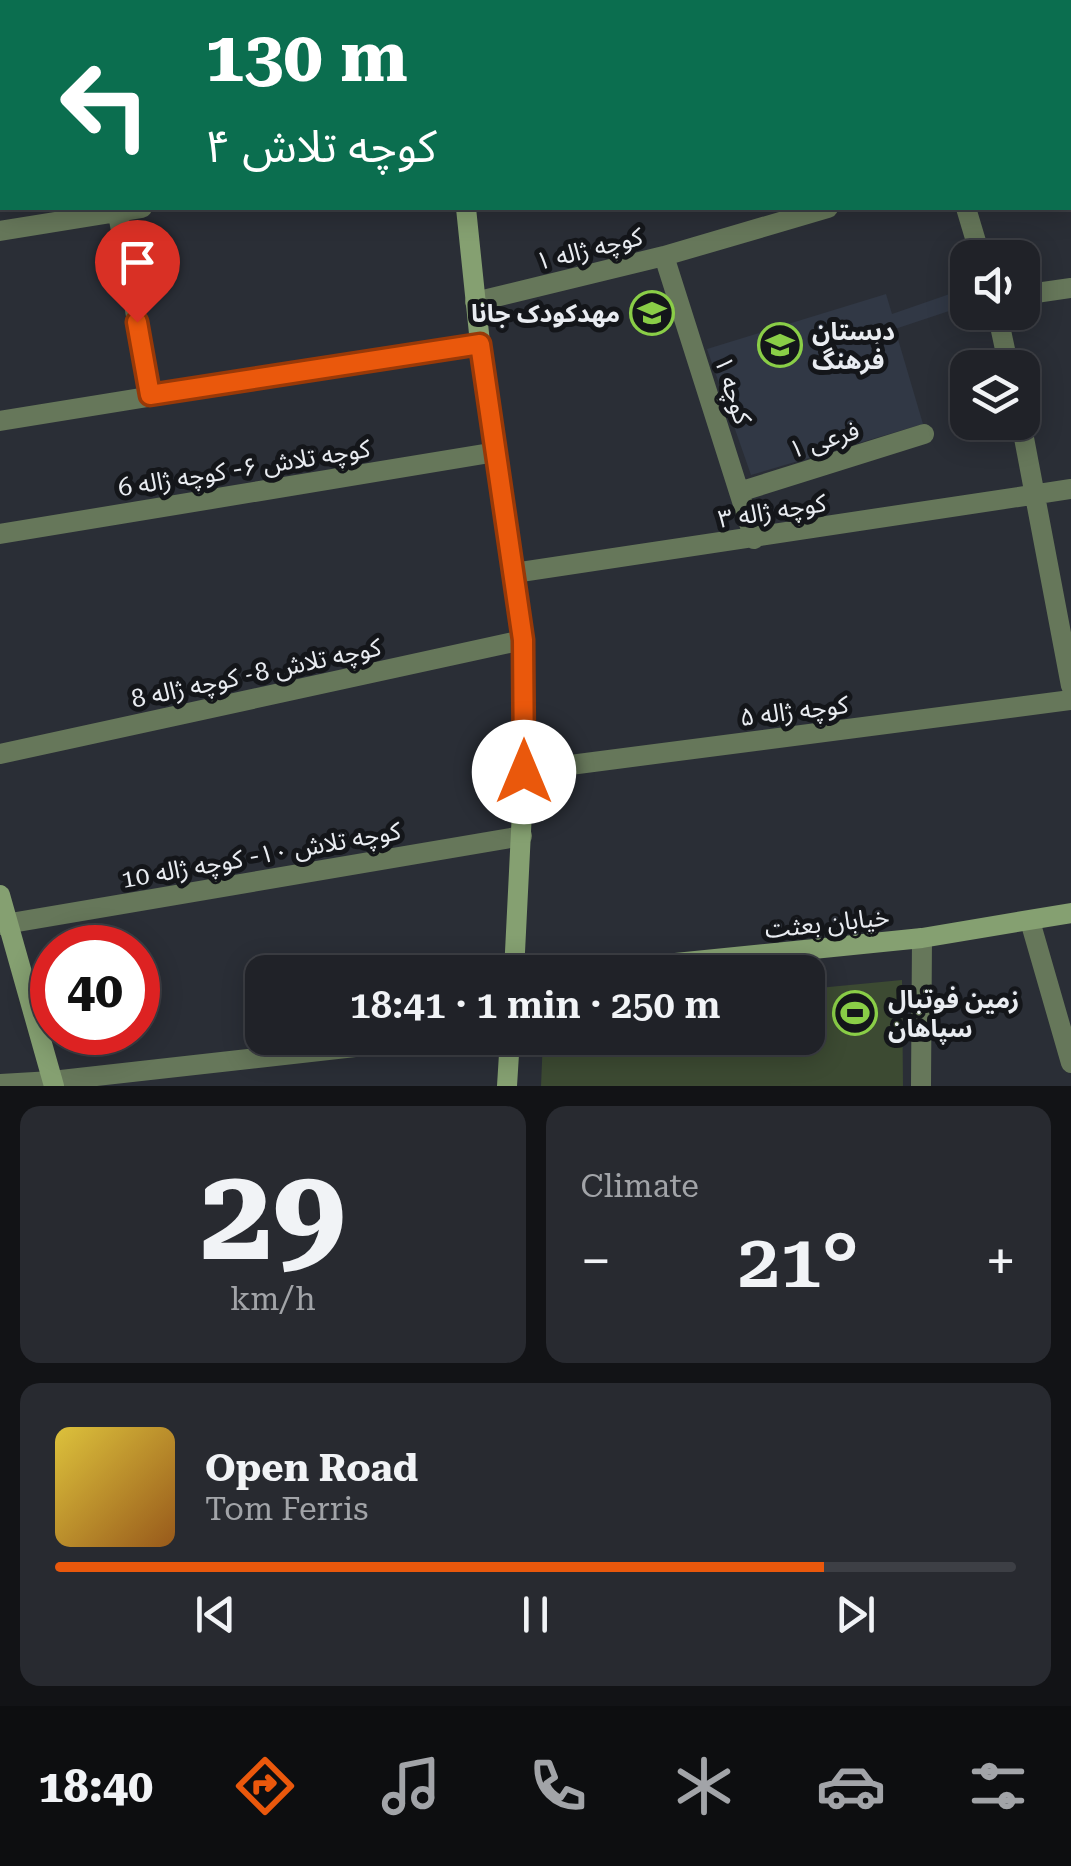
<!DOCTYPE html>
<html lang="en">
<head>
<meta charset="utf-8">
<style>
  :root { --surface:#202228; --page:#282a30; --text:#f1f3f6; --muted:#a2a4a8; --line:#3d3f45; --accent:#ea580c }
  body { margin:0; font-family:"Roboto Serif","Noto Sans Arabic",serif; background:var(--page); color:var(--text); height:100vh; display:flex; flex-direction:column; font-size:38px; white-space:nowrap }
  * { box-sizing:border-box; margin:0 }
  p { font-size:32px; color:var(--muted) }
  .icon { flex:none; width:55px; height:55px; fill:none; stroke:currentColor; stroke-width:2; stroke-linecap:round; stroke-linejoin:round }
  .map { position:relative; height:1086px; overflow:hidden }
  .side { display:flex; flex-direction:column; gap:20px; padding:20px; background:#121316; flex:1 }
  .side>* { flex:none }
  .banner { position:absolute; left:0px; top:0px; width:1072px; height:210px; box-shadow:0 5px 25px #0003,0 0 0 2px var(--line); background:#0b6e4f; color:#fff; overflow:hidden }
  .controls { position:absolute; left:950px; top:240px; display:grid; gap:20px }
  .controls a { display:grid; place-items:center; width:90px; height:90px; border-radius:20px; background:var(--surface); box-shadow:0 5px 25px #0003,0 0 0 2px var(--line); font-size:50px }
  .speed { position:absolute; left:30px; top:925px; display:flex; gap:20px; font-size:50px; font-weight:700; text-align:center }
  .speed>* { display:grid; place-content:center; width:130px; height:130px; border-radius:50%; background:var(--surface); box-shadow:0 5px 25px #0003,0 0 0 2px var(--line); line-height:1 }
  .speed .limit { border:15px solid #d22; background:#fff; color:#111 }
  .pin { position:absolute; display:grid; place-items:center; width:85px; height:85px; color:#fff; margin:-102px -42px; border-radius:50% 50% 50% 0; rotate:-45deg; box-shadow:0 0 10px #0007 }
  .pin .icon { rotate:45deg }
  .me { position:absolute; width:110px; margin:-55px; rotate:0deg; stroke-linejoin:round; filter:drop-shadow(0 0 8px #0008) }
  .turn { display:flex; align-items:center; gap:35px; height:210px; padding:0 40px; font-size:45px }
  .turn .icon { width:130px; height:130px; stroke-width:2.5 }
  .turn b { display:block; font-size:70px; line-height:85px }
  .big { font-size:75px; font-weight:600; line-height:1.1 }
  .side .widget { flex:1; display:flex; flex-direction:column; justify-content:center; gap:15px; min-width:0; padding:0 35px; border-radius:20px; background:var(--page) }
  .side .dial { align-items:center; gap:0 }
  .dial b { font-size:130px; line-height:1 }
  .song { display:flex; align-items:center; gap:30px }
  .cover { width:120px; height:120px; border-radius:15px; background:linear-gradient(135deg,hsl(50 70% 55%),hsl(30 70% 35%)) }
  .played { height:10px; border-radius:5px; background:linear-gradient(90deg,var(--accent) 80%,var(--line) 80%) }
  .keys { display:flex; justify-content:space-around; direction:ltr }
  .heat { display:flex; justify-content:space-between; align-items:center; font-size:55px; direction:ltr }
  .side .tiles { flex:1; display:grid; gap:20px; grid-template-columns:1fr 1fr }
  .widget:last-child { grid-column:span 2 }
  .trip { position:absolute; left:245px; top:955px; width:580px; height:100px; border-radius:20px; background:var(--surface); box-shadow:0 5px 25px #0003,0 0 0 2px var(--line); font-weight:600; line-height:100px; text-align:center }
  .tab-bar { display:flex; height:160px; justify-content:space-around; align-items:center; background:#0d0e10; color:var(--muted) }
  .tab-bar .icon { width:70px; height:70px }
  .tab-bar .selected { color:var(--accent) }
  .tab-bar b { font-size:45px; color:var(--text) }
  .map>svg:first-child { display:block }
  .built { fill:#313845 }
  .green { fill:#3c4a32 }
  .lines { fill:none; stroke-linecap:round; stroke-linejoin:round }
  .path { stroke:#7e8289; stroke-width:4; stroke-dasharray:5 5; stroke-linecap:butt }
  .street { stroke:#66775a; stroke-width:20 }
  .secondary { stroke:#85a071; stroke-width:20 }
  .route-casing { stroke:#983908; stroke-width:25 }
  .route { stroke:#ea580c; stroke-width:18 }
  .labels { text-anchor:middle; dominant-baseline:central; stroke-width:10; stroke-linejoin:round; paint-order:stroke }
  .street-label { font-size:25px; fill:#e9ecf1; stroke:#14161a }
  .poi-label { font-size:25px; font-weight:bold; fill:#e9ecf1; stroke:#14161a; text-anchor:start }
</style>
</head>
<body>
<div class="map">
<svg width="1071" height="1086" viewBox="0 0 1071 1086">
  <rect width="100%" height="100%" fill="#2a2e36"/>
  <path class="built" d="M 967,288 L 967,305 L 895,329 L 923,424 L 751,475 L 707,349 L 886,294 L 892,314 Z"/>
  <path class="green" d="M 902,980 L 903,1086 L 541,1086 L 543,1038 L 808,1038 L 808,989 Z"/>
  <g class="lines">
    <path class="path" d="M 401,1 L 401,0
      M 488,2 L 488,0
      M 634,2 L 635,0"/>
    <path class="street" d="M 955,0 L 955,2
      M 97,2 L 97,0
      M 1070,144 L 1071,144
      M 117,208 L 150,395
      M 966,208 L 981,258
      M 0,231 L 142,208
      M 664,256 L 754,539
      M 1022,295 L 1071,288
      M 475,302 L 664,256 L 828,208
      M 997,312 L 1009,368
      M 0,421 L 480,343
      M 1021,422 L 1071,686
      M 739,492 L 924,434
      M 0,534 L 496,452
      M 514,573 L 1071,489
      M 0,754 L 523,640
      M 524,771 L 1071,700
      M 1030,921 L 1071,1063
      M 0,925 L 522,836
      M 0,1084 L 52,1081 L 435,1038
      M 921,1086 L 922,938"/>
    <path class="secondary" d="M 439,0 L 439,2
      M 460,0 L 460,2
      M 519,0 L 534,2
      M 749,0 L 763,2
      M 1070,30 L 1071,30
      M 1070,70 L 1071,71
      M 466,208 L 480,343 L 523,640 L 524,771 L 514,972
      M 0,895 L 54,1086
      M 586,972 L 922,938 L 1071,913
      M 507,1086 L 510,1038"/>
  </g>
  <g class="lines">
    <g class="route-casing">
      <path id="route" d="M 137,322 L 150,395 L 480,344 L 523,640 L 524,772"/>
    </g>
    <use href="#route" class="route"/>
  </g>
  <defs>
    <g id="school-ring" transform="scale(2.25)"><circle r="9.5" fill="#14161a" stroke="#8ace47" stroke-width="1.5"/><path d="M0-5L7-2L0 1L-7-2ZM-4 1L0 2.5L4 1V4Q0 6-4 4Z" fill="#8ace47"/></g>
    <g id="stadium-ring" transform="scale(2.25)"><circle r="9.5" fill="#14161a" stroke="#8ace47" stroke-width="1.5"/><path d="M0-5a6.5 5 0 1 0 0 10a6.5 5 0 1 0 0-10ZM-3.5-1.8h7v3.6h-7Z" fill="#8ace47"/></g>
  </defs>
  <g fill-rule="evenodd">
    <use href="#school-ring" x="652" y="313"/>
    <use href="#school-ring" x="780" y="345"/>
    <use href="#stadium-ring" x="855" y="1013"/>
  </g>
  <g class="labels">
    <g class="street-label">
      <text transform="translate(589 249) rotate(-14)">کوچه ژاله ۱</text>
      <text transform="translate(733 390) rotate(72)">کوچه ۱</text>
      <text transform="translate(824 440) rotate(-17)">فرعی ۱</text>
      <text transform="translate(244 468) rotate(-9)">کوچه تلاش ۶- کوچه ژاله 6</text>
      <text transform="translate(772 511) rotate(-9)">کوچه ژاله ۳</text>
      <text transform="translate(256 673) rotate(-12)">کوچه تلاش 8- کوچه ژاله 8</text>
      <text transform="translate(794 711) rotate(-7)">کوچه ژاله ۵</text>
      <text transform="translate(261 855) rotate(-10)">کوچه تلاش ۱۰- کوچه ژاله 10</text>
      <text transform="translate(827 923) rotate(-6)">خیابان بعثت</text>
    </g>
    <g class="poi-label">
      <text x="620" y="313" text-anchor="end">مهدکودک جانا</text>
      <text x="812" y="331">دبستان<tspan x="812" dy="29">فرهنگ</tspan></text>
      <text x="888" y="999">زمین فوتبال<tspan x="888" dy="29">سپاهان</tspan></text>
    </g>
  </g>
</svg>
<div class="controls">
<a><svg class="icon" aria-label="sound" viewBox="0 0 24 24"><path d="M4 9h4l5-4v14l-5-4H4zM17 9q2 3 0 6"/></svg></a>
<a><svg class="icon" aria-label="layers" viewBox="0 0 24 24"><path d="M12 4l9 5-9 5-9-5zM3 14l9 5 9-5"/></svg></a>
</div>
<div class="speed"><div class="limit">40</div></div>
<div class="pin" style="left:137px;top:322px;background:#d93025"><svg class="icon" aria-label="arrive" viewBox="0 0 24 24"><path d="M6 21V4h12l-3 4 3 4H6"/></svg></div>
<svg class="me" style="left:524px;top:772px" viewBox="-20 -20 40 40"><circle r="19" fill="#fff"/><path d="M0-13L10 11 0 6-10 11z" fill="#ea580c"/></svg>
<div class="trip">18:41 · 1 min · 250 m</div>
<div class="banner">
<div class="turn"><svg class="icon" aria-label="left" viewBox="0 0 24 24"><path d="M17 20v-9H6M10 6l-5 5 5 5"/></svg><div><b>130 m</b>کوچه تلاش ۴</div></div>
</div>
</div>
<section class="side">
<div class="tiles">
<div class="widget dial"><b>29</b><p>km/h</p></div>
<div class="widget"><p>Climate</p>
<div class="heat"><a>−</a><b class="big">21°</b><a>+</a></div>
</div>
<div class="widget">
<div class="song"><i class="cover"></i><div><b>Open Road</b><p>Tom Ferris</p></div></div>
<div class="played"></div>
<div class="keys"><svg class="icon" aria-label="previous" viewBox="0 0 24 24"><path d="M18 5L8 12l10 7zM5 5v14"/></svg><svg class="icon" aria-label="pause" viewBox="0 0 24 24"><path d="M8 5v14M16 5v14"/></svg><svg class="icon" aria-label="next" viewBox="0 0 24 24"><path d="M6 5l10 7-10 7zM19 5v14"/></svg></div>
</div>
</div>
</section>
<nav class="tab-bar">
<b>18:40</b>
<svg class="icon selected" aria-label="directions" viewBox="0 0 24 24"><path d="M12 3l9 9-9 9-9-9zM9 14v-3h6M13 9l2 2-2 2"/></svg>
<svg class="icon" aria-label="music" viewBox="0 0 24 24"><path d="M9 18V5l10-2v13"/><circle cx="6" cy="18" r="3"/><circle cx="16" cy="16" r="3"/></svg>
<svg class="icon" aria-label="phone" viewBox="0 0 24 24"><path d="M5 4h4l2 5-3 2q2 4 5 5l2-3 5 2v4C11 20 4 13 5 4z"/></svg>
<svg class="icon" aria-label="climate" viewBox="0 0 24 24"><path d="M12 3v18M4 7l16 10M4 17L20 7"/></svg>
<svg class="icon" aria-label="car" viewBox="0 0 24 24"><path d="M5 17H2v-5l4-1 3-4h7l3 4 3 1v5h-3M9 17h6M6 11h13"/><circle cx="7" cy="17" r="2"/><circle cx="17" cy="17" r="2"/></svg>
<svg class="icon" aria-label="filters" viewBox="0 0 24 24"><path d="M4 7h16M4 17h16"/><circle cx="9" cy="7" r="2"/><circle cx="15" cy="17" r="2"/></svg>
</nav>
</body>
</html>
